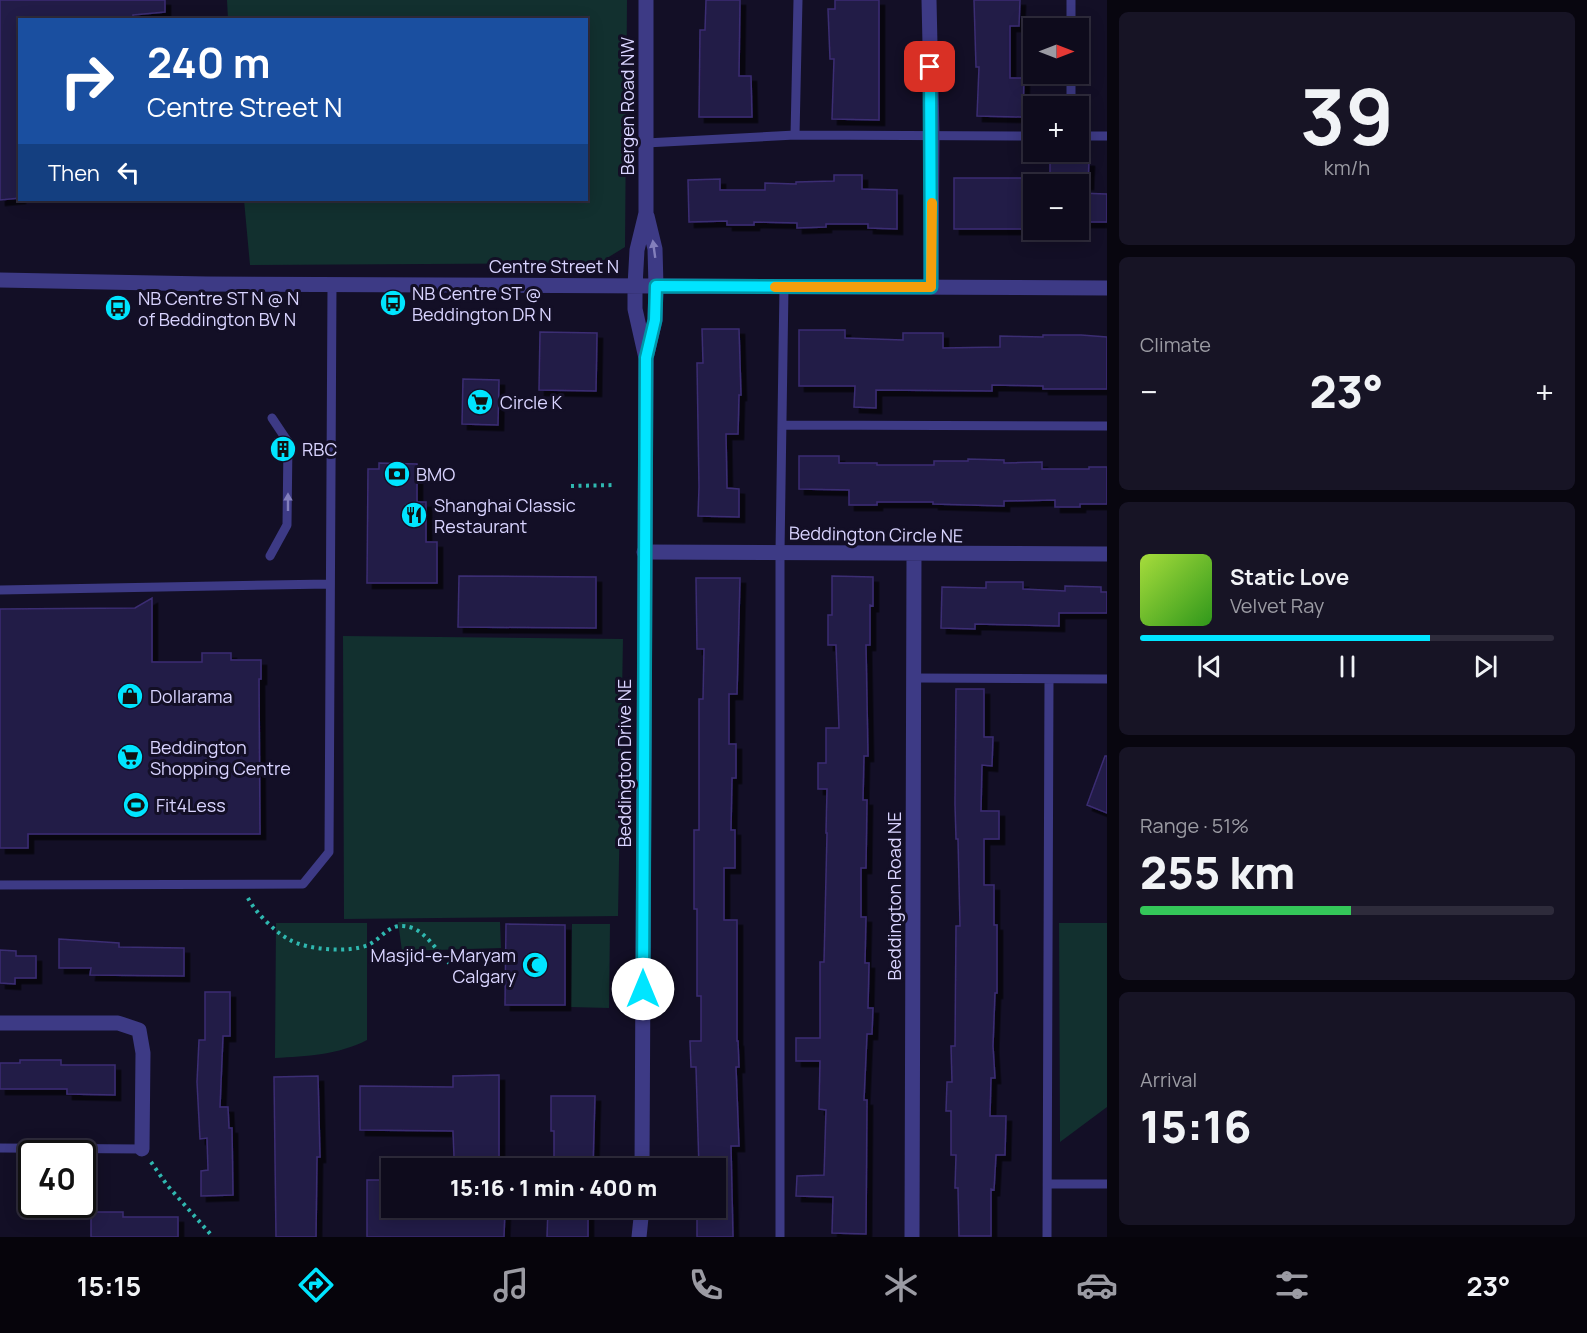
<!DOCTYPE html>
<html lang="en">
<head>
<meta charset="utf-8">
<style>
  :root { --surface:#0e0b1c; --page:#171425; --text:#f1f3f6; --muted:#9b9ba3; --line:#2e2b3b; --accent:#00e5ff }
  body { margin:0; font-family:Manrope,sans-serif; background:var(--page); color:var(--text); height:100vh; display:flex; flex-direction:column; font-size:22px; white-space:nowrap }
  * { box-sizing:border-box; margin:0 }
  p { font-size:20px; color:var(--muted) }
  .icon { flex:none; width:33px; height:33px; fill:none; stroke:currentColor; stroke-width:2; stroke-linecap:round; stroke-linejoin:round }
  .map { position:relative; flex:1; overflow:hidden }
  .side { display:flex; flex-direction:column; gap:12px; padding:12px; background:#08060f; width:480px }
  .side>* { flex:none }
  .guide { position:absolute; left:18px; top:18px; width:570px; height:183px; border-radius:0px; box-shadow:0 3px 15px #0003,0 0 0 2px var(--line); background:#1a4fa0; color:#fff; overflow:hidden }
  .needle { width:39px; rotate:90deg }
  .controls { position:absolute; left:1023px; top:18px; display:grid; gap:12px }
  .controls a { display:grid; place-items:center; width:66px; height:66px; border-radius:0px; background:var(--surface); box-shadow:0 3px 15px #0003,0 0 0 2px var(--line); font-size:30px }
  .speed { position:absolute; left:18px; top:1140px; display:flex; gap:12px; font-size:30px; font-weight:700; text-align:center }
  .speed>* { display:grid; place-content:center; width:78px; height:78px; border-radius:50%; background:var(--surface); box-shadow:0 3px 15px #0003,0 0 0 2px var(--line); line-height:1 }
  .speed .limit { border:3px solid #111; border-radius:9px; background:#fff; color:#111 }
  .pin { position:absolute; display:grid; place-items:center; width:51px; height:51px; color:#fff; margin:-26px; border-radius:12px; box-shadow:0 3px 9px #0006 }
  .me { position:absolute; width:66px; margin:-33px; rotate:0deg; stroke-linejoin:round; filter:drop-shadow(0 0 4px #0008) }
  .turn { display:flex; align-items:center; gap:21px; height:126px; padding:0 30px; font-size:27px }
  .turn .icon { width:78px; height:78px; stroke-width:2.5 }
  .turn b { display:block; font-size:42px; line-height:51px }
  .then { display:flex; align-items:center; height:57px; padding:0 30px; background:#0003; gap:12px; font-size:22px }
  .big { font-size:45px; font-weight:800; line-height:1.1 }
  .side .tile { flex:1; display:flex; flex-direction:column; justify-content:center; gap:9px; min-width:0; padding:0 21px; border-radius:9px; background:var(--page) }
  .side .dial { align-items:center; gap:0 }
  .dial b { font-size:78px; line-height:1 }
  .song { display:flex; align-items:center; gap:18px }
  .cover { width:72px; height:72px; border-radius:9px; background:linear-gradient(135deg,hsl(80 70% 55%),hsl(110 70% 35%)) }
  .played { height:6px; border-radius:3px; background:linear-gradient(90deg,var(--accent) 70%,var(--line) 70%) }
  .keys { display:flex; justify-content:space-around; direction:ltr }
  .heat { display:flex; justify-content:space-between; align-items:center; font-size:33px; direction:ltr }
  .charge { height:9px; border-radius:4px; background:linear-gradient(90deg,#34c759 51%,var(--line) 0) }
  .trip { position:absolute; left:381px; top:1158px; width:345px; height:60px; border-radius:0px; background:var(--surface); box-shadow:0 3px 15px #0003,0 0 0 2px var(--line); font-weight:800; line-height:60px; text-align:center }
  .menu { display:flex; height:96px; justify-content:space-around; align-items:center; background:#06040b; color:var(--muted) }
  .menu .icon { width:42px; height:42px }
  .menu .active { color:var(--accent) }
  .menu b { font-size:27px; color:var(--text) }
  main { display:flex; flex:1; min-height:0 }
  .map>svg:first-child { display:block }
  .green { fill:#12302f }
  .building { fill:#241b47; stroke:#3b2d73; stroke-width:1.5; filter:url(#shadow) }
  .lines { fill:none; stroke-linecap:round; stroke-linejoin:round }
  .path { stroke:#2fb8b0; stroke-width:4; stroke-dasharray:3 4.5; stroke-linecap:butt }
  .service { stroke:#3d3a85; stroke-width:9 }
  .minor { stroke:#3d3a85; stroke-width:15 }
  .tertiary { stroke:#3d3a85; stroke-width:15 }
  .oneway { fill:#837fbc }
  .route-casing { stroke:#0095a6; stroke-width:15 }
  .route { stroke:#00e5ff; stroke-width:10 }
  .slow { stroke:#f59e0b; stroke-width:10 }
  .labels { text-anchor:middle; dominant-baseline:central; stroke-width:6; stroke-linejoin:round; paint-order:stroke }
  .street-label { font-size:18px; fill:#d9d4ff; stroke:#130f26 }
  .poi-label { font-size:18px; fill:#d9d4ff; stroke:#130f26; text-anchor:start }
</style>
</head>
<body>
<main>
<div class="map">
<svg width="1107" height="1237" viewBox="0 0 1107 1237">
  <defs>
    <filter id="shadow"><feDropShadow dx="5.5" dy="5.5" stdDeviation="0" flood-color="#0009"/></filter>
  </defs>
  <rect width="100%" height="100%" fill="#130f26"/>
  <path class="green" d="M 227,0 L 627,0 L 625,247 L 599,263 L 250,265 L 244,200 L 586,200 L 586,20 L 228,19 Z
    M 343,636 L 623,639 L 618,916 L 344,919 Z
    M 398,922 L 500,922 L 501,948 L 402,951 Z
    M 276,923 L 367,923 L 367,1040 C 338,1055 307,1056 275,1058 Z
    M 1059,923 L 1107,923 L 1107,1107 L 1060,1142 Z
    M 572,924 L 610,924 L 609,1008 L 571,1007 Z"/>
  <path class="building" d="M 0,0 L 165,0 L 165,12 L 133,15 L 133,20 L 20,20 L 20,198 L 0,200 Z
    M 706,0 L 740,0 L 739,76 L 751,76 L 752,117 L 699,117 L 700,30 L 705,30 Z
    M 835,0 L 879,0 L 879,120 L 832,119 L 834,59 L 830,59 L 828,9 L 835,9 Z
    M 974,0 L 1020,0 L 1019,26 L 1010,26 L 1010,78 L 1024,78 L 1023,117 L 977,116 L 979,67 L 976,67 Z
    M 1050,160 L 1089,161 L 1088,184 L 1050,184 Z
    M 834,175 L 862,175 L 862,189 L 897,190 L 897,229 L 868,228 L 868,224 L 826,224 L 826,227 L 797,228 L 797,223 L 754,222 L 754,225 L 727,225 L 727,221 L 689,222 L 688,180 L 720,179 L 720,190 L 765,190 L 765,183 L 796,184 L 796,182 L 834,181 Z
    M 954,178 L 1034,178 L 1034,229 L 954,229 Z
    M 1078,193 L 1107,194 L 1107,222 L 1078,222 Z
    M 702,329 L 739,329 L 741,395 L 739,395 L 738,434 L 726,434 L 727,488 L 739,489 L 739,517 L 698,516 L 699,487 L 697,363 L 703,363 Z
    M 799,330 L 845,330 L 845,338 L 903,340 L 903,333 L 943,333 L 943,348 L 1000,347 L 1000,336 L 1043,337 L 1043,335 L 1081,335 L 1107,337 L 1107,389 L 1043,389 L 1043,386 L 992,385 L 992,391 L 876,390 L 876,408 L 854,407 L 855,386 L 799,386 Z
    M 540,332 L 597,333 L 596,391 L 539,390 Z
    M 463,379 L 499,380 L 498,425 L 462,424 Z
    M 799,456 L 839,456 L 839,463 L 877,463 L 877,465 L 934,465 L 934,461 L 968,461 L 968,459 L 1004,460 L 1004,463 L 1042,462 L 1042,469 L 1089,469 L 1089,467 L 1107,467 L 1107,504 L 1080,504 L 1080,507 L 1055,507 L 1055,500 L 1004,501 L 1004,506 L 933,504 L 933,502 L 877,502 L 877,505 L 849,505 L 849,490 L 799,489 Z
    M 379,463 L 417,464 L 417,502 L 426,502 L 426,542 L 437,542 L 437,583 L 367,583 L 368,469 L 379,469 Z
    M 459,576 L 596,577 L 596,628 L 458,627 Z
    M 832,576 L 873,577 L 873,606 L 870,605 L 870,645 L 866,645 L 868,756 L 864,756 L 863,800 L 867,800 L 866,868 L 861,868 L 861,917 L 866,917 L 865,963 L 869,963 L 868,1008 L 873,1008 L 872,1034 L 867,1034 L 864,1100 L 867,1100 L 866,1234 L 832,1233 L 833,1197 L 796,1196 L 797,1176 L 824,1175 L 826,1110 L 819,1109 L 820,1061 L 796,1061 L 796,1038 L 820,1038 L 820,962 L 824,962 L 827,833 L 826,833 L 827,789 L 818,789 L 818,763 L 826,763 L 826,728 L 839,728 L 836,645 L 828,645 L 828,615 L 832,615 Z
    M 696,578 L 740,578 L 737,694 L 729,694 L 729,744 L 736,744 L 736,778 L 732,778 L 731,830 L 735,830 L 735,868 L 724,868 L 724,920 L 737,920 L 737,1041 L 738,1041 L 739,1067 L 736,1067 L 739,1146 L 731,1146 L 733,1237 L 697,1237 L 697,1208 L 716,1208 L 716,1168 L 699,1168 L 696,1067 L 691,1067 L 690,1041 L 701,1041 L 701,996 L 697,996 L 697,909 L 694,909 L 694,830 L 699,830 L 699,699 L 703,699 L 704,649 L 697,649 Z
    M 986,582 L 1023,582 L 1023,589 L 1065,591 L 1065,586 L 1101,587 L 1101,592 L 1107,592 L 1107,613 L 1059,613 L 1059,626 L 975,624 L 975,629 L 941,628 L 942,587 L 986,588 Z
    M 152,598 L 152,662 L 202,662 L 202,653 L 231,653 L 231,660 L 261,660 L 261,679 L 259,679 L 260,834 L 28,834 L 28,848 L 0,848 L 0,609 L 135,608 Z
    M 956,689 L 984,689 L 984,737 L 993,737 L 992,766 L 982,765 L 981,811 L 999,811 L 999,839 L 984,839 L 984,885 L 994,885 L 994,925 L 997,925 L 997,993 L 995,993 L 993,1046 L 995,1078 L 991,1078 L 990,1116 L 1006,1116 L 1005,1155 L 996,1155 L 994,1190 L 991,1189 L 991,1236 L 959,1236 L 958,1188 L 955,1188 L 956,1155 L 951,1155 L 951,1111 L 946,1111 L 947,1082 L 952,1082 L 951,1046 L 955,1046 L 956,926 L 960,926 L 958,839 L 956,839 L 955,804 Z
    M 1105,756 L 1107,756 L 1107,813 L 1087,805 Z
    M 506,924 L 565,925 L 565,1005 L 505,1005 Z
    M 59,939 L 119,943 L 119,947 L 184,948 L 184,976 L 90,975 L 91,968 L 59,968 Z
    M 0,950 L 16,951 L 16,956 L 36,956 L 36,978 L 15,978 L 15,984 L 0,983 Z
    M 205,992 L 230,992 L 230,1036 L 223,1036 L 220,1107 L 228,1107 L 229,1128 L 232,1128 L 233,1195 L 201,1196 L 201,1171 L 208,1170 L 207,1138 L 200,1139 L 197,1082 L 199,1040 L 205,1040 Z
    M 20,1060 L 61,1060 L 61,1065 L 115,1065 L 115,1095 L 67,1094 L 67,1089 L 0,1089 L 0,1063 L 20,1063 Z
    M 499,1075 L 499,1157 L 454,1157 L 453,1131 L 360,1130 L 360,1086 L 453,1087 L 453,1076 Z
    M 318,1076 L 320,1157 L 317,1157 L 316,1237 L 276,1237 L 274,1077 Z
    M 551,1096 L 595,1096 L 593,1168 L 554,1168 L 554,1131 L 551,1131 Z
    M 367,1180 L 392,1180 L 392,1208 L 505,1208 L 504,1237 L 367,1237 Z
    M 548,1208 L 588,1208 L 588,1237 L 547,1237 Z
    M 91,1212 L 123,1212 L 123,1217 L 178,1217 L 178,1237 L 91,1237 Z"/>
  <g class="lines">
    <path class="path" d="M 571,486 L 616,485
      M 248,898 C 255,912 276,933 290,940 C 308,950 349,953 368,945 C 385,937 389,920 413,928 C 427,934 438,952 449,963
      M 151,1162 L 167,1185 L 213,1237"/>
    <path class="service" d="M 1071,0 L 1071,28
      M 1071,74 L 1071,106
      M 795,135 L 798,0
      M 1078,136 L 1107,136
      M 646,143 L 795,135 L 1034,136
      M 783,425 L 1107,426
      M 270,556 L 287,525 L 288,442 L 272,418
      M 0,590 L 329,584
      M 915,678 L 1107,679
      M 0,885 L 303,884 L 329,852 L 332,285
      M 0,1148 L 142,1149
      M 1048,1184 L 1107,1184
      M 780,1237 L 780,552 L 784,287
      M 1047,1237 L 1049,680"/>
    <path class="minor" d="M 929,0 L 932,134 L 931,287
      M 656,286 L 1107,288
      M 644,552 L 1107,554
      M 0,1023 L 118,1023 L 139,1030 L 143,1053 L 142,1149
      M 912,1237 L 914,554"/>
    <path class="tertiary" d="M 647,216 L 655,249 L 656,286 L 655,320 L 647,354
      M 0,280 L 207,284 L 656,286
      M 642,1168 L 646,358 L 635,309 L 635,286 L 637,250 L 646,213 L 646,0
      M 639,1237 L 642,1208"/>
  </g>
  <defs><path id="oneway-solid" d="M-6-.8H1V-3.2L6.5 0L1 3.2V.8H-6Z" transform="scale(1.5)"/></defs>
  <g class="oneway">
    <use href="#oneway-solid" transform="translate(654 249) rotate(-98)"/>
    <use href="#oneway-solid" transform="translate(288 502) rotate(-90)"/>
  </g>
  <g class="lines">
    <g class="route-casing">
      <path id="route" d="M 643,989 L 646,358 L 655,320 L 656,286 L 931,287 L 930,67"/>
    </g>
    <use href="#route" class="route"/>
    <path class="slow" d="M 775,287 L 931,287 L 932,203"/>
  </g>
  <defs>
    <g id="bus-disc" transform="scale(1.35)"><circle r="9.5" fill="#00e5ff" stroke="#130f26"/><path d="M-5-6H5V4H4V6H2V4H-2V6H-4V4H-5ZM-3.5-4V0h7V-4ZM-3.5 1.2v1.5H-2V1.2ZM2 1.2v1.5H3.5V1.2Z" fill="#111"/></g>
    <g id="supermarket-disc" transform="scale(1.35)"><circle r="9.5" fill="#00e5ff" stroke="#130f26"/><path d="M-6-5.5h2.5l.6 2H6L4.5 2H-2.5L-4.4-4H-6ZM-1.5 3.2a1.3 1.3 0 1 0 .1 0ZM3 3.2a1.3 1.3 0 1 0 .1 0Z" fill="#111"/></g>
    <g id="building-disc" transform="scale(1.35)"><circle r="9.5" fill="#00e5ff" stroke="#130f26"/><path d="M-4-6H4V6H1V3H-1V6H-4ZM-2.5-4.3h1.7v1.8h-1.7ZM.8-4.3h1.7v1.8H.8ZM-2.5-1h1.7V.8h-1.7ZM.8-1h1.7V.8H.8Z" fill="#111"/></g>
    <g id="bank-disc" transform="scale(1.35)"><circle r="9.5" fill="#00e5ff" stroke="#130f26"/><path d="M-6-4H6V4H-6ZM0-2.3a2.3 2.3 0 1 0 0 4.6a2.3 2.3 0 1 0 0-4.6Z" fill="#111"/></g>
    <g id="restaurant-disc" transform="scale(1.35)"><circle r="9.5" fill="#00e5ff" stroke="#130f26"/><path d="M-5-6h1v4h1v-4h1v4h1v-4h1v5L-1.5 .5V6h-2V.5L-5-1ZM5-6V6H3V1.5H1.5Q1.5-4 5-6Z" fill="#111"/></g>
    <g id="shop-disc" transform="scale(1.35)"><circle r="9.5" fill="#00e5ff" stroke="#130f26"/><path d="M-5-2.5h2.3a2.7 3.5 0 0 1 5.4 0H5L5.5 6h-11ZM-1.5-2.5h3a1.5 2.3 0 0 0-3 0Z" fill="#111"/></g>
    <g id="stadium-disc" transform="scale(1.35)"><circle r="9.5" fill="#00e5ff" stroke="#130f26"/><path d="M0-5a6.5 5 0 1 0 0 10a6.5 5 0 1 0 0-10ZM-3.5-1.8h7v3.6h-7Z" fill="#111"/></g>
    <g id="mosque-disc" transform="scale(1.35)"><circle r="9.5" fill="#00e5ff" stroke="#130f26"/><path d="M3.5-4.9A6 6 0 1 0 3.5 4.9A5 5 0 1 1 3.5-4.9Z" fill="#111"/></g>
  </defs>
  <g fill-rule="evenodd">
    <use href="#bus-disc" x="393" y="303"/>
    <use href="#bus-disc" x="118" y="308"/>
    <use href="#supermarket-disc" x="480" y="402"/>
    <use href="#building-disc" x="283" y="449"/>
    <use href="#bank-disc" x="397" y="474"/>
    <use href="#restaurant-disc" x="414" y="515"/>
    <use href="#shop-disc" x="130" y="696"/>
    <use href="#supermarket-disc" x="130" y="757"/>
    <use href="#stadium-disc" x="136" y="805"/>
    <use href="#mosque-disc" x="535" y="965"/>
  </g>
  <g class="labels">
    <g class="street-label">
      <text transform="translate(627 106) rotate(-90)">Bergen Road NW</text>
      <text x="554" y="266">Centre Street N</text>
      <text transform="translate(876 534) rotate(1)">Beddington Circle NE</text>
      <text transform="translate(624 763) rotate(-90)">Beddington Drive NE</text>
      <text transform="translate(894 896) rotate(-90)">Beddington Road NE</text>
    </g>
    <g class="poi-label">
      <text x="412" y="293">NB Centre ST @<tspan x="412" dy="21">Beddington DR N</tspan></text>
      <text x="138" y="298">NB Centre ST N @ N<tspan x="138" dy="21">of Beddington BV N</tspan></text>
      <text x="500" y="402">Circle K</text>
      <text x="302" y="449">RBC</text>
      <text x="416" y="474">BMO</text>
      <text x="434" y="505">Shanghai Classic<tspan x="434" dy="21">Restaurant</tspan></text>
      <text x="150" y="696">Dollarama</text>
      <text x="150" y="747">Beddington<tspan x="150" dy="21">Shopping Centre</tspan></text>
      <text x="156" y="805">Fit4Less</text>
      <text x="516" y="955" text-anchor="end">Masjid-e-Maryam<tspan x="516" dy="21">Calgary</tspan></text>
    </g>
  </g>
</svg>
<div class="controls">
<a><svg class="needle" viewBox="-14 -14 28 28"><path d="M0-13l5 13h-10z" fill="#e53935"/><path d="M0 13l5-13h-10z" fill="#9b9ba3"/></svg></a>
<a>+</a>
<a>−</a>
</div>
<div class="speed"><div class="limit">40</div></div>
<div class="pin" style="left:930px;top:67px;background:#d93025"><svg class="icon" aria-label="arrive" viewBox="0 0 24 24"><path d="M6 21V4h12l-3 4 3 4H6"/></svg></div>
<svg class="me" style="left:643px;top:989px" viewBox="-20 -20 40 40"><circle r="19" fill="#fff"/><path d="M0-13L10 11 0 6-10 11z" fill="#00e5ff"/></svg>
<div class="trip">15:16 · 1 min · 400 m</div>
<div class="guide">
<div class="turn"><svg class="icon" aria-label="right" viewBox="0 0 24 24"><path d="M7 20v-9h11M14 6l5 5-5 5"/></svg><div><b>240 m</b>Centre Street N</div></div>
<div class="then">Then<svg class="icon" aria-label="left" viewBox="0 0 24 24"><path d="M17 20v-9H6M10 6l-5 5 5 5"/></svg></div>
</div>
</div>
<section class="side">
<div class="tile dial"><b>39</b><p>km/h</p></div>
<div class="tile"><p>Climate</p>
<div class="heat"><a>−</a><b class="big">23°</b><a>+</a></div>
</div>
<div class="tile">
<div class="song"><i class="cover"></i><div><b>Static Love</b><p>Velvet Ray</p></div></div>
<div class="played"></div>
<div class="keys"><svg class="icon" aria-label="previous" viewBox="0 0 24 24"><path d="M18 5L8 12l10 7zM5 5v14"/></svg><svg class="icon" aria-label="pause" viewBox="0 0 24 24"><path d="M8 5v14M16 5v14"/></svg><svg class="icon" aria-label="next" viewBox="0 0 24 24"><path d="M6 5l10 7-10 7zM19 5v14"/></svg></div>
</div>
<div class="tile"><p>Range · 51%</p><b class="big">255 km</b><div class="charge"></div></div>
<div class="tile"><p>Arrival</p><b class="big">15:16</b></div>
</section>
</main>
<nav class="menu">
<b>15:15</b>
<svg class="icon active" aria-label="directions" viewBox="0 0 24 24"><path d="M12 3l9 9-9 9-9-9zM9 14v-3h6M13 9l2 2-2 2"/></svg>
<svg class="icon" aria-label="music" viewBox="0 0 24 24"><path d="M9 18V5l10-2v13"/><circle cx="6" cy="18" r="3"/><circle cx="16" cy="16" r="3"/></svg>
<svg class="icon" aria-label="phone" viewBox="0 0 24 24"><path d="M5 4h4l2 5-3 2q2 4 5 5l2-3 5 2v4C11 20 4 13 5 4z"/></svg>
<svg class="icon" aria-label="climate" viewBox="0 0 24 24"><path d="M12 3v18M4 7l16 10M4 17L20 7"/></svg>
<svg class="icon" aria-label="car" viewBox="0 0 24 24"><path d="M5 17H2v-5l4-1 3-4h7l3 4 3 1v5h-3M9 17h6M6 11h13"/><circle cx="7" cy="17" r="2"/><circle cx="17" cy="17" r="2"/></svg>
<svg class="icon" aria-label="filters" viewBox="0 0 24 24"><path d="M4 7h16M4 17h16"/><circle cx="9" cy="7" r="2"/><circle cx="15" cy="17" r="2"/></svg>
<b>23°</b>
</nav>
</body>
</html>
